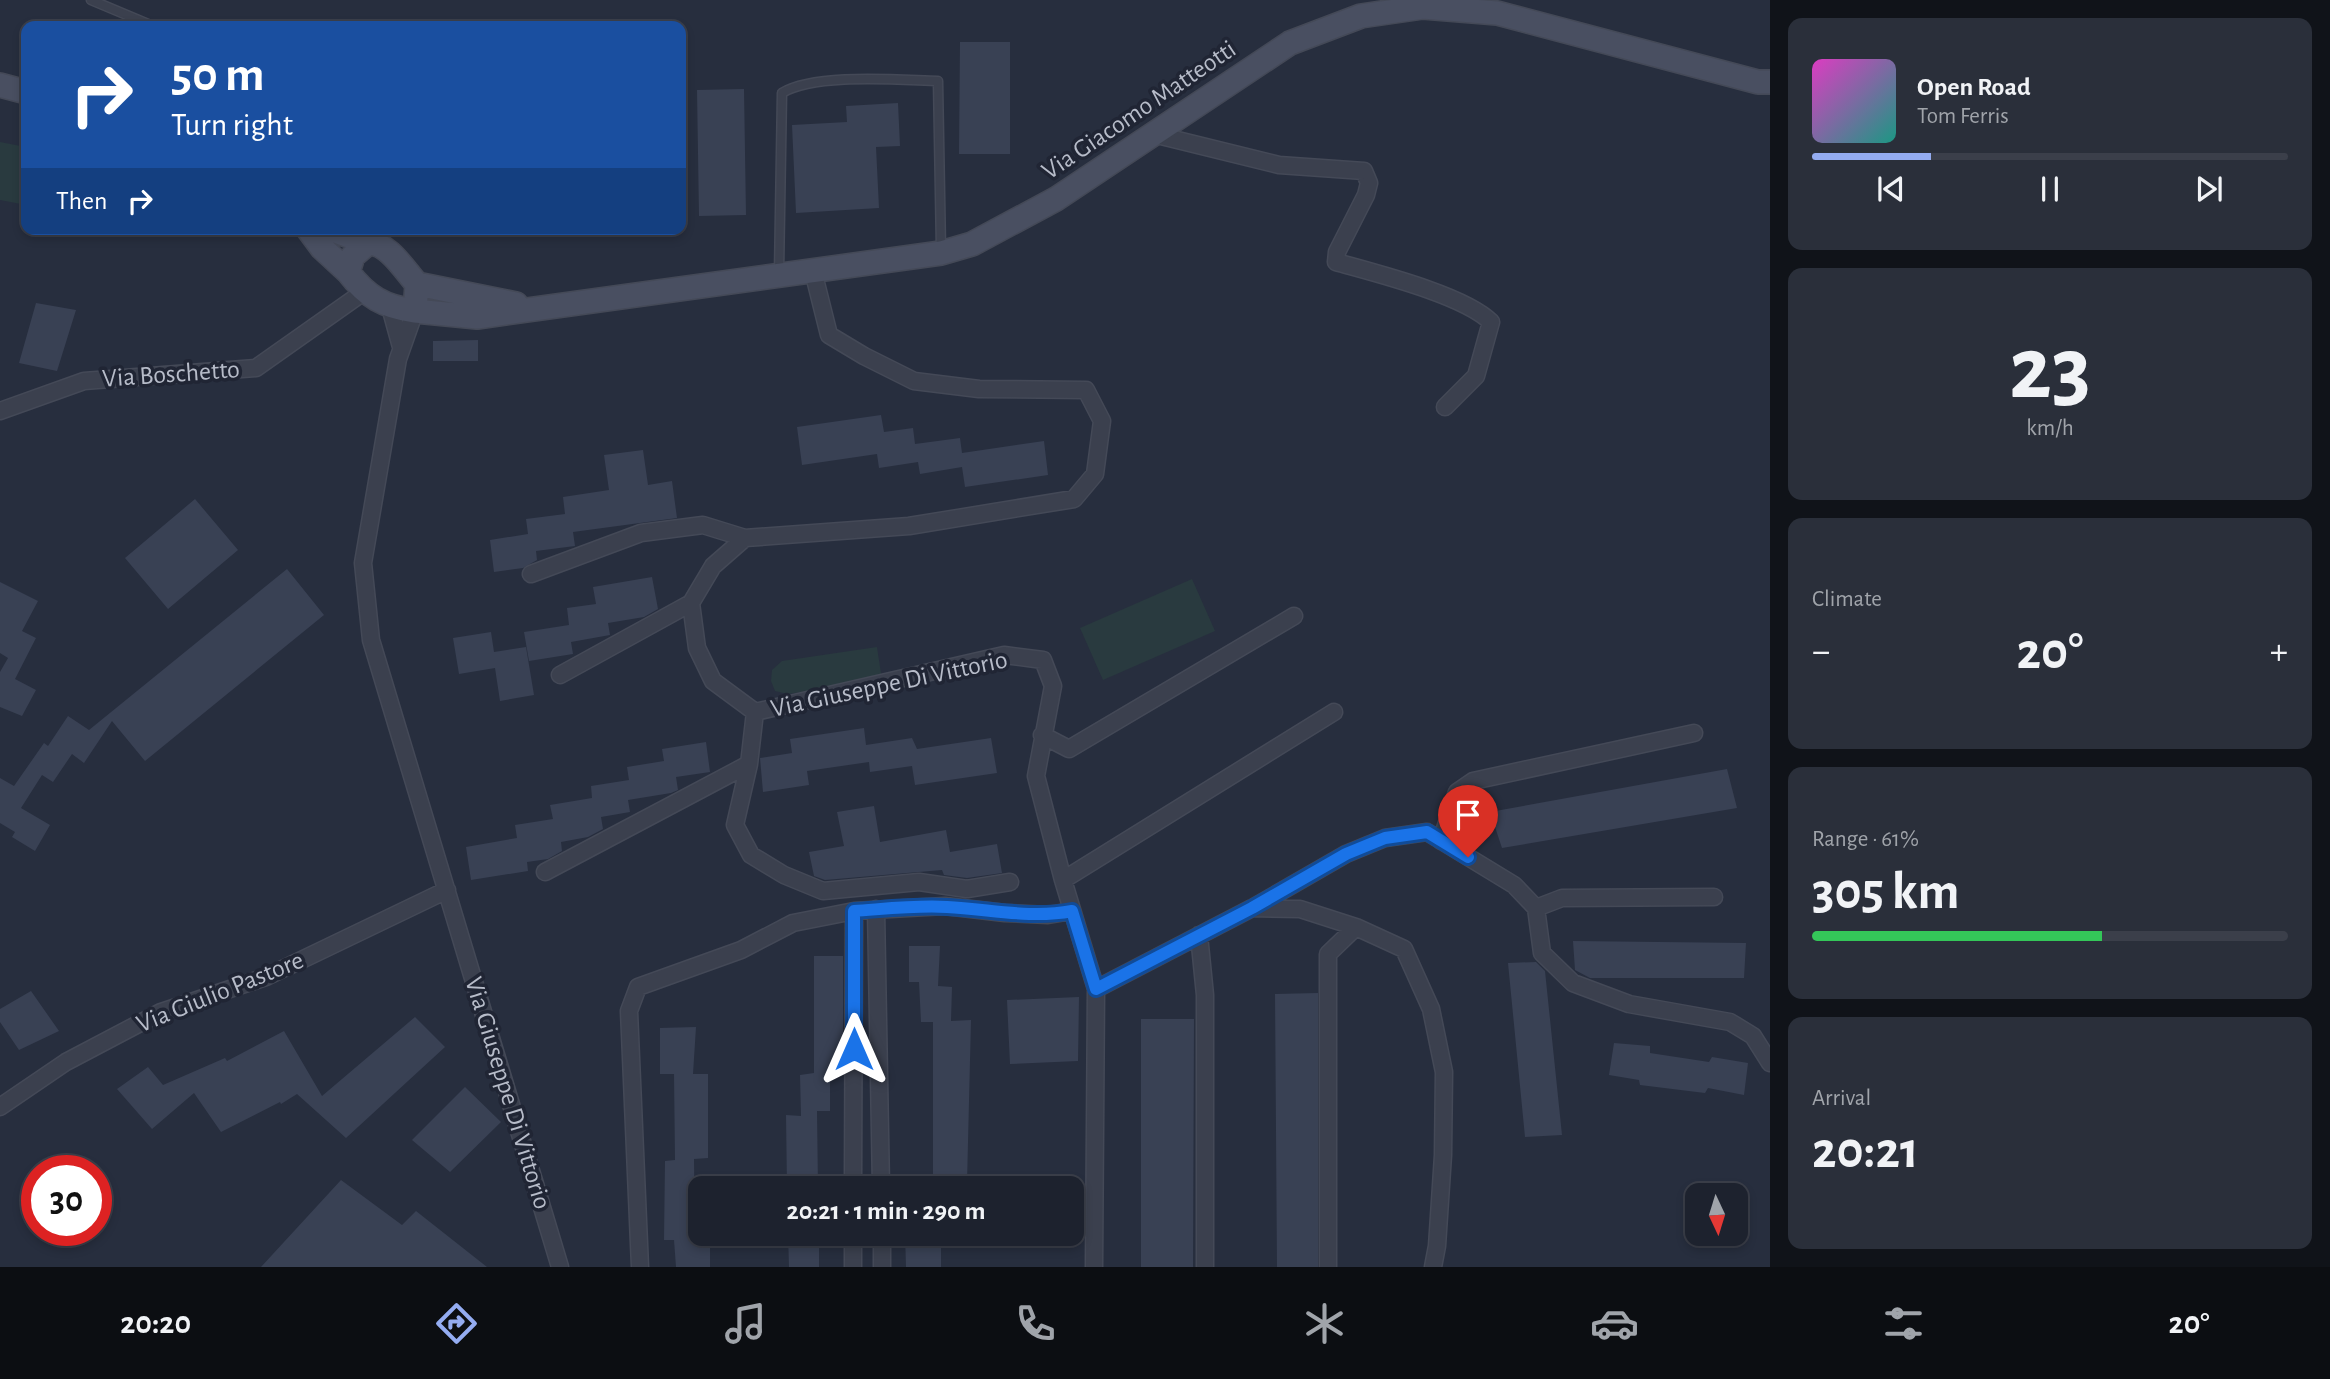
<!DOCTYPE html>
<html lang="en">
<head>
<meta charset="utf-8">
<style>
  :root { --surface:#1d222e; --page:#2a2f3a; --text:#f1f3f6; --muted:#a0a4aa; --line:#3b3f4a; --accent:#94acf1 }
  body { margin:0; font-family:"Alegreya Sans",sans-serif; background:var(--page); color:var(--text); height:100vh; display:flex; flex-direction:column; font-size:26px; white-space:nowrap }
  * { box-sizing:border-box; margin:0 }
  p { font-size:23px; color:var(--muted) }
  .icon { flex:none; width:38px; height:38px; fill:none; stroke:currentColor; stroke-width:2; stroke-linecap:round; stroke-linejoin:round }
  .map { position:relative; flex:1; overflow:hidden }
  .details { display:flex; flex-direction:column; gap:18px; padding:18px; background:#101319; width:560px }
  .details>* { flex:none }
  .hud { position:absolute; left:21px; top:21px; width:665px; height:214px; border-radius:14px; box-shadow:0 4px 10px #0003,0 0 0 2px var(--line); background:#1a4fa0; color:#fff; overflow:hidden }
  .needle { width:46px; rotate:176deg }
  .tools { position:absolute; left:1685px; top:1183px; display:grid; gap:14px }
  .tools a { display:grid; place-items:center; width:63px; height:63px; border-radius:14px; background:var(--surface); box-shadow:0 4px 10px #0003,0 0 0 2px var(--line); font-size:35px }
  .speed { position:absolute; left:21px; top:1155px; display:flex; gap:14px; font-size:35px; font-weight:700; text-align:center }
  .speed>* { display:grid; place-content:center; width:91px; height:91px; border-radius:50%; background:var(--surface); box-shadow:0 4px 10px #0003,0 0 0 2px var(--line); line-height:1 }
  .speed .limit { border:10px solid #d22; background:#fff; color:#111 }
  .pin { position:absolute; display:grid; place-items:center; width:60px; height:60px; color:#fff; margin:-72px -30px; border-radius:50% 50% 50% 0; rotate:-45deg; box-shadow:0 0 7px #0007 }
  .pin .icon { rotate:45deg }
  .me { position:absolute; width:77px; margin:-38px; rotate:0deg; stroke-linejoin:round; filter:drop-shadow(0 0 5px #0008) }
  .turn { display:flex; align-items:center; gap:24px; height:147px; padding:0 35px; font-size:32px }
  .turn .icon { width:91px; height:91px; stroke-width:2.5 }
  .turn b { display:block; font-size:49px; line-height:60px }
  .then { display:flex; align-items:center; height:66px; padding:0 35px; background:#0003; gap:14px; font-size:26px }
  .big { font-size:52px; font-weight:700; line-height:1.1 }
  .details .tile { flex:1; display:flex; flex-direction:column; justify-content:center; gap:10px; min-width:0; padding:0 24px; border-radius:14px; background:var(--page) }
  .details .dial { align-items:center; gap:0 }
  .dial b { font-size:91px; line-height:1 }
  .song { display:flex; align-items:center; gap:21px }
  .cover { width:84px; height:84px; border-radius:10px; background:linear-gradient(135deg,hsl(310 70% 55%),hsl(170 70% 35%)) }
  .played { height:7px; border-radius:4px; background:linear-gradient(90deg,var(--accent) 25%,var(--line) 25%) }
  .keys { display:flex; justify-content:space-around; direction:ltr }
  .heat { display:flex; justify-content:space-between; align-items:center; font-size:38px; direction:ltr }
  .charge { height:10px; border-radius:5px; background:linear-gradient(90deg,#34c759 61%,var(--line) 0) }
  .trip { position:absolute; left:688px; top:1176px; width:396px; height:70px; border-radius:14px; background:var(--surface); box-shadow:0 4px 10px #0003,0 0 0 2px var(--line); font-weight:700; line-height:70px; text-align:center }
  .menu { display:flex; height:112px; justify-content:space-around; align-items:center; background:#0c0e12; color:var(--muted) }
  .menu .icon { width:49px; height:49px }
  .menu .current { color:var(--accent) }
  .menu b { font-size:32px; color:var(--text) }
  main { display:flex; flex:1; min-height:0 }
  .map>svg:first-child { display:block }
  .green { fill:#293a3f }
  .building { fill:#394154 }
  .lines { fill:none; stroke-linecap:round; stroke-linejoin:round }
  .lane-casing { stroke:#444957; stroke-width:11 }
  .street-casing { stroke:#444957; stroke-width:19 }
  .secondary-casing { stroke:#444957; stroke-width:26 }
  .lane { stroke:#3b404e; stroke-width:8 }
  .street { stroke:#3b404e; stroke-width:16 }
  .secondary { stroke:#494f61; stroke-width:23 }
  .route-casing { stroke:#114b97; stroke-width:18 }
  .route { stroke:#1a73e8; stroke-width:12 }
  .labels { text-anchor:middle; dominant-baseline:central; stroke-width:7; stroke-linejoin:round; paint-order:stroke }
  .street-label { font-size:26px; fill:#b7bcc9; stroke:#202534 }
</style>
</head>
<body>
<main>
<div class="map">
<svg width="1770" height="1267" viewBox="0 0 1770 1267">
  <rect width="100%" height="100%" fill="#272e3e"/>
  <path class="green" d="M 0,142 L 26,147 L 26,205 L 0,200 Z
    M 1192,579 L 1215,631 L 1103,680 L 1080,628 Z
    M 877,647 L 882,680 L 788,694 L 775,691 L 771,681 L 772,670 L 782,661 Z"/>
  <path class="building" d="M 960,42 L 1010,42 L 1010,154 L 959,154 Z
    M 744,89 L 746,215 L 699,216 L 697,90 Z
    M 898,103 L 900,146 L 876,147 L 879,208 L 796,213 L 792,125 L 847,122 L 846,106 Z
    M 36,303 L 76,310 L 57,371 L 19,363 Z
    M 478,340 L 478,361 L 433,361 L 433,341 Z
    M 881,415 L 884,432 L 913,428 L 915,444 L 960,438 L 962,453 L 1044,441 L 1048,475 L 965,487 L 962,467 L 920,474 L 918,462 L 879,468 L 877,454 L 802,465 L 797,427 Z
    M 643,450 L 648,485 L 672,481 L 677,518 L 573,532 L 575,546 L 536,551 L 537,560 L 523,568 L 494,572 L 490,540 L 528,534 L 526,519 L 565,514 L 563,497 L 609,490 L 604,455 Z
    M 195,499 L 238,550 L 168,609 L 125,558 Z
    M 287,569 L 324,615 L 145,761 L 112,721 L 84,763 L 72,754 L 53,782 L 42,775 L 21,808 L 50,825 L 35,851 L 12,837 L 15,832 L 0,823 L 0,778 L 14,786 L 44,743 L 48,746 L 68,716 L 89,730 Z
    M 652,577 L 658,609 L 644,617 L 608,623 L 610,635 L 571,642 L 573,654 L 529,661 L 524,632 L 569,625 L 567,608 L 596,604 L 593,587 Z
    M 0,582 L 38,601 L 22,631 L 36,638 L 15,679 L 36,690 L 22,716 L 0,707 L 0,672 L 8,658 L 0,653 Z
    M 491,632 L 494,652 L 526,647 L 534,695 L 500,701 L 495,668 L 459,674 L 453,638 Z
    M 864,728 L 866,745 L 912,738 L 917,749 L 991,738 L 997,773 L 915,785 L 912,766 L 870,772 L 869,762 L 807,771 L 809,785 L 763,792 L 760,758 L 792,753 L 790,739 Z
    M 706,742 L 710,772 L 676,777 L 678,790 L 671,793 L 628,800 L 630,812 L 601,817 L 603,829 L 588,837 L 561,842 L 562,851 L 548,859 L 527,862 L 528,871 L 471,880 L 466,847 L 517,838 L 515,825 L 553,819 L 550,805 L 592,798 L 591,786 L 629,780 L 627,767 L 664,761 L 662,749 Z
    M 1727,769 L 1737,808 L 1502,848 L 1490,812 Z
    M 874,806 L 880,842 L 946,830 L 950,852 L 997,844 L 1002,873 L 967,878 L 944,875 L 942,870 L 825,880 L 814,876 L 809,852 L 844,846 L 837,812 Z
    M 1573,941 L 1746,943 L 1744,978 L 1590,978 L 1575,970 Z
    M 909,946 L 940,946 L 938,986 L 952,987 L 951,1021 L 971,1020 L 967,1183 L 954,1183 L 954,1188 L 933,1188 L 933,1022 L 921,1022 L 919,982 L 909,982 Z
    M 814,956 L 843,956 L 843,1073 L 830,1073 L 830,1111 L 817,1111 L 818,1188 L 787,1188 L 786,1115 L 801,1116 L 800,1075 L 814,1073 Z
    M 1536,962 L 1545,971 L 1562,1135 L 1525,1137 L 1508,963 Z
    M 31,991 L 59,1031 L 19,1050 L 0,1022 L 0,1009 Z
    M 1318,993 L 1318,1267 L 1277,1267 L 1275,994 Z
    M 1079,997 L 1078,1061 L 1010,1064 L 1007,1000 Z
    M 415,1017 L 445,1047 L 346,1138 L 297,1094 L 281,1104 L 280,1102 L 221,1132 L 194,1093 L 152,1129 L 117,1089 L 148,1067 L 163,1085 L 225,1058 L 227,1061 L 284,1031 L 322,1096 Z
    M 1141,1019 L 1194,1019 L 1193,1267 L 1141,1267 Z
    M 696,1027 L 693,1074 L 708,1074 L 708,1158 L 694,1159 L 695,1241 L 710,1240 L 710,1267 L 676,1267 L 674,1240 L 664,1240 L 665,1161 L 675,1160 L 674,1074 L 660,1074 L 660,1028 Z
    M 1614,1043 L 1650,1046 L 1650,1053 L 1709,1062 L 1712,1057 L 1748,1063 L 1744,1095 L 1708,1088 L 1705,1093 L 1640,1085 L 1639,1080 L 1609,1075 Z
    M 465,1087 L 501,1122 L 450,1172 L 412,1140 Z
    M 341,1180 L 402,1225 L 416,1211 L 487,1267 L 261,1267 Z
    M 788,1234 L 819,1234 L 819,1267 L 789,1267 Z
    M 905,1234 L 941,1234 L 941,1267 L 906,1267 Z"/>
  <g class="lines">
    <g class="lane-casing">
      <path id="lane" d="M 91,0 L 153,26
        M 779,273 L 782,93 C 815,73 898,80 938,81 L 941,250"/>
    </g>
    <g class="street-casing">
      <path id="street" d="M 1153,134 L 1279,165 L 1364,171 L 1369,183 L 1366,195 L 1337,252 L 1336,262 C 1375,273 1464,295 1491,322 L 1476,376 L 1445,407
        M 390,307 L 401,347
        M 415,311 L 398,359 L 363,563 L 371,640 L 560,1267
        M 0,411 L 84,381 L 256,368 L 365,291
        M 745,538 L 713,566 L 691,603 L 697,648 L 713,681 L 755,712 L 1004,655 L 1043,660 L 1053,686 L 1036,776 L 1063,880 L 1096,989 L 1094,1267
        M 531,574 L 641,533 L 703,525 L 745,538 L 909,526 L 1074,499 L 1095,474 L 1102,421 L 1086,390 L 979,389 L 914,381 L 864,356 L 829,335 L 813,271
        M 560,675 L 691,603
        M 755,712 L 749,764 L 735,825 L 751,855 L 784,875 L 823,891 L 919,882 L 967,889 L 1010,882
        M 1042,735 L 1069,749 L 1294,616
        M 1441,841 L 1457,792 L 1473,781 L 1694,733
        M 545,872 L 749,764
        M 1063,880 L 1334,712
        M 1254,907 L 1346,854 L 1385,838 L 1427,832 L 1514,885 L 1536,908 L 1542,953 L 1573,983 L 1629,1004 L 1730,1022 L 1753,1036 L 1770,1063
        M 1536,908 L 1562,898 L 1714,897
        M 876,909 L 881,1188
        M 1199,935 L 1205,995 L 1205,1267
        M 1096,989 L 1252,908 L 1300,909 L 1356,927 L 1404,949 L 1431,1009 L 1444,1072 L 1443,1155 L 1437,1246 L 1433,1267
        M 0,1107 L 66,1062 L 161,1012 L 266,977 L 447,890
        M 853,1188 L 854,911
        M 882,1234 L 882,1267
        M 640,1267 L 629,1011 L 638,987 L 741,950 L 793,923 L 854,911 L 945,906 L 1005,913 L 1048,915 L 1072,911
        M 853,1267 L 853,1234
        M 1328,1267 L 1328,954 L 1356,927"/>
    </g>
    <g class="secondary-casing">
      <path id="secondary" d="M 0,85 L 26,92
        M 308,229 L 322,248 L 348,272
        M 330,229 L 368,243
        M 368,243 C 388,242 405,271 417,284 L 415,311 C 384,307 367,297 348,272 L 353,256 Z
        M 417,284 L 516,304
        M 415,311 L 477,317 L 941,253 L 972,244 L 1056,199 L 1290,43 L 1361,16 L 1423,7 L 1497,13 L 1758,82 L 1770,82"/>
    </g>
    <use href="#lane" class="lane"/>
    <use href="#street" class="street"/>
    <use href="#secondary" class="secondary"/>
  </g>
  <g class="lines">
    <g class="route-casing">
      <path id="route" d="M 854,1049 L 854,911 C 884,909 917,905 947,907 C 990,909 1030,919 1072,911 L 1096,989 L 1252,908 L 1346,854 L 1385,838 L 1427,832 L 1468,857"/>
    </g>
    <use href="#route" class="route"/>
  </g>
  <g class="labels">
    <g class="street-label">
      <text transform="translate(1139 110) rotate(-34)">Via Giacomo Matteotti</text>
      <text transform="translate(171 374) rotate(-4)">Via Boschetto</text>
      <text transform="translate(889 684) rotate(-12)">Via Giuseppe Di Vittorio</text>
      <text transform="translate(220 992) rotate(-22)">Via Giulio Pastore</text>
      <text transform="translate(508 1093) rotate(73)">Via Giuseppe Di Vittorio</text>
    </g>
  </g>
</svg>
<div class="tools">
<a><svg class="needle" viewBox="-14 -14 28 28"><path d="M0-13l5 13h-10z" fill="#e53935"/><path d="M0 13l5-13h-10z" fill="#a0a4aa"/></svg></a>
</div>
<div class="speed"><div class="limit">30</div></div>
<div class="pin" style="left:1468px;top:857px;background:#d93025"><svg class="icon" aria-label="arrive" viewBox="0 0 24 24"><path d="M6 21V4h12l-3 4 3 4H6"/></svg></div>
<svg class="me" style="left:854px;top:1049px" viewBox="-20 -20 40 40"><path d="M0-17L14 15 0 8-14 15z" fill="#1a73e8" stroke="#fff" stroke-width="4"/></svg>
<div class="trip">20:21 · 1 min · 290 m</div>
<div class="hud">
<div class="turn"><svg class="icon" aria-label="right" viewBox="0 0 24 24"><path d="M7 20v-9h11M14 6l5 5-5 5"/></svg><div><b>50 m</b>Turn right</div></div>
<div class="then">Then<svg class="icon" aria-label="right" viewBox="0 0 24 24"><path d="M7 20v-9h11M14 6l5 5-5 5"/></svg></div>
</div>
</div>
<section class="details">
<div class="tile">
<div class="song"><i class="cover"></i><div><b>Open Road</b><p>Tom Ferris</p></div></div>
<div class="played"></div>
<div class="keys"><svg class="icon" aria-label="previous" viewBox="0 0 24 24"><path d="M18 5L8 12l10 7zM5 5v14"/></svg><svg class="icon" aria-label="pause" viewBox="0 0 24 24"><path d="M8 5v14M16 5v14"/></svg><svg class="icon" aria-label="next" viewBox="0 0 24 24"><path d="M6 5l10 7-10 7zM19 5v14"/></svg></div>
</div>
<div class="tile dial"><b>23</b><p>km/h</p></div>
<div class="tile"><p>Climate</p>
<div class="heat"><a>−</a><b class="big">20°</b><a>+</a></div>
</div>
<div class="tile"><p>Range · 61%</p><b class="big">305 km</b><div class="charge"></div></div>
<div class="tile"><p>Arrival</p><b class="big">20:21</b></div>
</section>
</main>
<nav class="menu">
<b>20:20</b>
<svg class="icon current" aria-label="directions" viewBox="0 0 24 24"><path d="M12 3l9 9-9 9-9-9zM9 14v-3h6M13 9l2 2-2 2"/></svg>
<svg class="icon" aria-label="music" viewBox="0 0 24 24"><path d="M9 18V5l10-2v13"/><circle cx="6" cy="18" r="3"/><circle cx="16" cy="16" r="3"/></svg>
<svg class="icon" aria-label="phone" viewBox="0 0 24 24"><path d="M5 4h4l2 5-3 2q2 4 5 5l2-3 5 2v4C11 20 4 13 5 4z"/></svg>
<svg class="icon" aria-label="climate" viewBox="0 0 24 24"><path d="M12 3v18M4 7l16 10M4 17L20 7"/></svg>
<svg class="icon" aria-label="car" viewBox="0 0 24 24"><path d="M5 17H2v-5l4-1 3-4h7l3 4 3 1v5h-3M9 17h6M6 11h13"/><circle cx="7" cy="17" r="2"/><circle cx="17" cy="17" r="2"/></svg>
<svg class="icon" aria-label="filters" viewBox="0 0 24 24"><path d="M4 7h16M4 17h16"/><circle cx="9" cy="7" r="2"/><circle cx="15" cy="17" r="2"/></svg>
<b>20°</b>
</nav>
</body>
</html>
